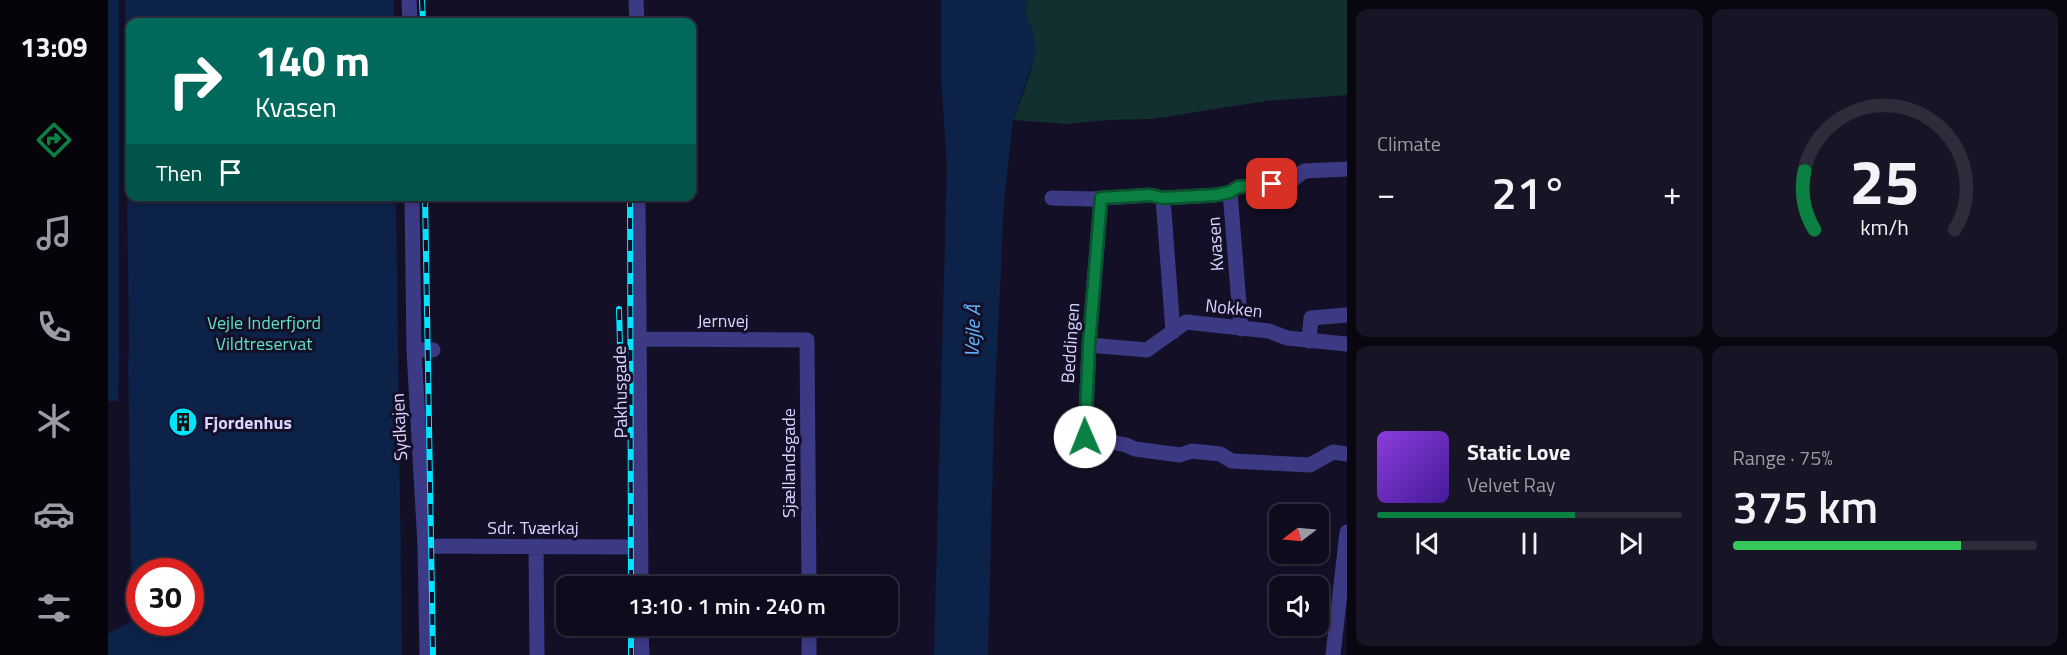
<!DOCTYPE html>
<html lang="en">
<head>
<meta charset="utf-8">
<style>
  :root { --surface:#0e0b1c; --page:#171425; --text:#f1f3f6; --muted:#9b9ba3; --line:#2e2b3b; --accent:#0b8043 }
  body { margin:0; font-family:"Titillium Web",sans-serif; background:var(--page); color:var(--text); height:100vh; display:flex; flex-direction:column; font-size:22px; white-space:nowrap }
  * { box-sizing:border-box; margin:0 }
  p { font-size:20px; color:var(--muted) }
  .icon { flex:none; width:33px; height:33px; fill:none; stroke:currentColor; stroke-width:2; stroke-linecap:round; stroke-linejoin:round }
  .map { position:relative; flex:1; overflow:hidden }
  .drawer { display:flex; flex-direction:column; gap:9px; padding:9px; background:#08060f; width:720px }
  .drawer>* { flex:none }
  .top-card { position:absolute; left:18px; top:18px; width:570px; height:183px; border-radius:12px; box-shadow:0 3px 9px #0003,0 0 0 2px var(--line); background:#00695c; color:#fff; overflow:hidden }
  .needle { width:39px; rotate:254deg }
  .tools { position:absolute; left:1161px; top:504px; display:grid; gap:12px }
  .tools a { display:grid; place-items:center; width:60px; height:60px; border-radius:12px; background:var(--surface); box-shadow:0 3px 9px #0003,0 0 0 2px var(--line); font-size:30px }
  .speed { position:absolute; left:18px; top:558px; display:flex; gap:12px; font-size:30px; font-weight:700; text-align:center }
  .speed>* { display:grid; place-content:center; width:78px; height:78px; border-radius:50%; background:var(--surface); box-shadow:0 3px 9px #0003,0 0 0 2px var(--line); line-height:1 }
  .speed .limit { border:9px solid #d22; background:#fff; color:#111 }
  .pin { position:absolute; display:grid; place-items:center; width:51px; height:51px; color:#fff; margin:-26px; border-radius:12px; box-shadow:0 3px 9px #0006 }
  .me { position:absolute; width:66px; margin:-33px; rotate:359deg; stroke-linejoin:round; filter:drop-shadow(0 0 4px #0008) }
  .turn { display:flex; align-items:center; gap:21px; height:126px; padding:0 30px; font-size:27px }
  .turn .icon { width:78px; height:78px; stroke-width:2.5 }
  .turn b { display:block; font-size:42px; line-height:51px }
  .then { display:flex; align-items:center; height:57px; padding:0 30px; background:#0003; gap:12px; font-size:22px }
  .big { font-size:45px; font-weight:600; line-height:1.1 }
  .drawer .widget { flex:1; display:flex; flex-direction:column; justify-content:center; gap:9px; min-width:0; padding:0 21px; border-radius:12px; background:var(--page) }
  .drawer .dial { align-items:center; gap:0 }
  .dial svg { height:156px; overflow:visible; fill:none; stroke:var(--line); stroke-width:7; stroke-linecap:round; text-anchor:middle }
  .dial text { fill:var(--text); stroke:none }
  .song { display:flex; align-items:center; gap:18px }
  .cover { width:72px; height:72px; border-radius:9px; background:linear-gradient(135deg,hsl(270 70% 55%),hsl(260 70% 35%)) }
  .played { height:6px; border-radius:3px; background:linear-gradient(90deg,var(--accent) 65%,var(--line) 65%) }
  .keys { display:flex; justify-content:space-around; direction:ltr }
  .heat { display:flex; justify-content:space-between; align-items:center; font-size:33px; direction:ltr }
  .charge { height:9px; border-radius:4px; background:linear-gradient(90deg,#34c759 75%,var(--line) 0) }
  .drawer .tiles { flex:1; display:grid; gap:9px; grid-template-columns:repeat(2,1fr) }
  .trip { position:absolute; left:448px; top:576px; width:342px; height:60px; border-radius:12px; background:var(--surface); box-shadow:0 3px 9px #0003,0 0 0 2px var(--line); font-weight:600; line-height:60px; text-align:center }
  main { display:flex; flex:1; min-height:0 }
  .menu { display:flex; flex-direction:column; width:108px; justify-content:space-around; align-items:center; background:#06040b; color:var(--muted) }
  .menu .icon { width:42px; height:42px }
  .menu .current { color:var(--accent) }
  .menu b { font-size:27px; color:var(--text) }
  .map>svg:first-child { display:block }
  .green { fill:#12302f }
  .water { fill:#0c2248; fill-rule:evenodd }
  .pier { fill:#130f26 }
  .lines { fill:none; stroke-linecap:round; stroke-linejoin:round }
  .minor { stroke:#3d3a85; stroke-width:15 }
  .rail-casing { stroke:#00e5ff; stroke-width:6 }
  .rail { stroke:#130f26; stroke-width:4; stroke-dasharray:11; stroke-linecap:butt }
  .route-casing { stroke:#07532c; stroke-width:15 }
  .route { stroke:#0b8043; stroke-width:10 }
  .labels { text-anchor:middle; dominant-baseline:central; stroke-width:6; stroke-linejoin:round; paint-order:stroke }
  .street-label { font-size:18px; fill:#d9d4ff; stroke:#130f26 }
  .park-label { font-size:18px; fill:#5fe0c0; stroke:#130f26 }
  .poi-label { font-size:18px; font-weight:bold; fill:#d9d4ff; stroke:#130f26; text-anchor:start }
  .water-label { font-size:20px; font-style:italic; fill:#62b6ff; stroke:#130f26 }
</style>
</head>
<body>
<main>
<nav class="menu">
<b>13:09</b>
<svg class="icon current" aria-label="directions" viewBox="0 0 24 24"><path d="M12 3l9 9-9 9-9-9zM9 14v-3h6M13 9l2 2-2 2"/></svg>
<svg class="icon" aria-label="music" viewBox="0 0 24 24"><path d="M9 18V5l10-2v13"/><circle cx="6" cy="18" r="3"/><circle cx="16" cy="16" r="3"/></svg>
<svg class="icon" aria-label="phone" viewBox="0 0 24 24"><path d="M5 4h4l2 5-3 2q2 4 5 5l2-3 5 2v4C11 20 4 13 5 4z"/></svg>
<svg class="icon" aria-label="climate" viewBox="0 0 24 24"><path d="M12 3v18M4 7l16 10M4 17L20 7"/></svg>
<svg class="icon" aria-label="car" viewBox="0 0 24 24"><path d="M5 17H2v-5l4-1 3-4h7l3 4 3 1v5h-3M9 17h6M6 11h13"/><circle cx="7" cy="17" r="2"/><circle cx="17" cy="17" r="2"/></svg>
<svg class="icon" aria-label="filters" viewBox="0 0 24 24"><path d="M4 7h16M4 17h16"/><circle cx="9" cy="7" r="2"/><circle cx="15" cy="17" r="2"/></svg>
</nav>
<div class="map">
<svg width="1239" height="655" viewBox="0 0 1239 655">
  <rect width="100%" height="100%" fill="#130f26"/>
  <path class="green" d="M 920,0 L 1239,0 L 1239,95 L 1158,101 L 1044,119 L 999,120 L 960,124 L 905,120 C 911,105 927,65 927,51 C 928,33 913,17 920,0 Z"/>
  <path class="water" d="M 0,0 L 286,0 L 286,22 L 22,22 L 22,196 L 288,197 L 294,655 L 0,655 L 0,634 L 24,621 L 20,357 L 11,358 L 10,401 L 0,401 ZM 32,572 L 82,572 L 82,622 L 32,622 Z
    M 833,0 L 920,0 L 918,6 L 918,15 L 926,34 L 928,54 L 905,120 L 896,202 L 886,416 L 880,655 L 826,655 L 839,165 L 833,78 Z"/>
  <path class="pier" d="M 11,0 L 17,0 L 21,357 L 11,357 Z"/>
  <g class="lines">
    <path class="minor" d="M 301,0 L 302,22
      M 528,0 L 529,22
      M 1122,192 L 1133,329
      M 304,196 L 306,350 L 317,546 L 319,655
      M 530,196 L 533,586
      M 944,198 L 983,199 L 1042,195 L 1055,198 L 1108,195 L 1122,192 L 1130,187 L 1181,183 L 1196,171 L 1239,169
      M 993,198 L 981,345 L 977,437 L 1018,445 L 1027,449 L 1072,455 L 1084,451 L 1112,454 L 1124,461 L 1202,465 L 1225,452 L 1239,454
      M 1055,198 L 1065,332
      M 531,339 L 699,340 L 701,586
      M 1201,341 L 1203,318 L 1239,315
      M 981,345 L 1039,350 L 1078,322 L 1161,331 L 1179,338 L 1239,344
      M 306,350 L 325,350
      M 317,546 L 533,547
      M 428,546 L 429,655
      M 533,626 L 534,655
      M 701,626 L 701,655
      M 1225,655 L 1239,532"/>
    <g class="rail-casing">
      <path id="rail" d="M 314,0 L 315,22
        M 317,196 L 325,655
        M 522,196 L 523,586
        M 511,309 L 512,346 L 516,381
        M 523,626 L 523,655"/>
    </g>
    <use href="#rail" class="rail"/>
  </g>
  <g class="lines">
    <g class="route-casing">
      <path id="route" d="M 977,437 L 981,345 L 993,198 L 1042,195 L 1055,198 L 1108,195 L 1122,192 L 1130,187 L 1164,184"/>
    </g>
    <use href="#route" class="route"/>
  </g>
  <defs>
    <g id="building-disc" transform="scale(1.5)"><circle r="9.5" fill="#00e5ff" stroke="#130f26"/><path d="M-4-6H4V6H1V3H-1V6H-4ZM-2.5-4.3h1.7v1.8h-1.7ZM.8-4.3h1.7v1.8H.8ZM-2.5-1h1.7V.8h-1.7ZM.8-1h1.7V.8H.8Z" fill="#111"/></g>
  </defs>
  <g fill-rule="evenodd">
    <use href="#building-disc" x="75" y="422"/>
  </g>
  <g class="labels">
    <g class="street-label">
      <text transform="translate(1107 244) rotate(-94)">Kvasen</text>
      <text transform="translate(1126 308) rotate(6)">Nokken</text>
      <text x="615" y="320">Jernvej</text>
      <text transform="translate(962 343) rotate(-86)">Beddingen</text>
      <text transform="translate(512 392) rotate(-91)">Pakhusgade</text>
      <text transform="translate(291 427) rotate(-93)">Sydkajen</text>
      <text transform="translate(680 463) rotate(-90)">Sjællandsgade</text>
      <text x="425" y="527">Sdr. Tværkaj</text>
    </g>
    <g class="park-label">
      <text x="156" y="322">Vejle Inderfjord<tspan x="156" dy="21">Vildtreservat</tspan></text>
    </g>
    <g class="poi-label">
      <text x="96" y="422">Fjordenhus</text>
    </g>
    <g class="water-label">
      <text transform="translate(864 331) rotate(-88)">Vejle Å</text>
    </g>
  </g>
</svg>
<div class="tools">
<a><svg class="needle" viewBox="-14 -14 28 28"><path d="M0-13l5 13h-10z" fill="#e53935"/><path d="M0 13l5-13h-10z" fill="#9b9ba3"/></svg></a>
<a><svg class="icon" aria-label="sound" viewBox="0 0 24 24"><path d="M4 9h4l5-4v14l-5-4H4zM17 9q2 3 0 6"/></svg></a>
</div>
<div class="speed"><div class="limit">30</div></div>
<div class="pin" style="left:1164px;top:184px;background:#d93025"><svg class="icon" aria-label="arrive" viewBox="0 0 24 24"><path d="M6 21V4h12l-3 4 3 4H6"/></svg></div>
<svg class="me" style="left:977px;top:437px" viewBox="-20 -20 40 40"><circle r="19" fill="#fff"/><path d="M0-13L10 11 0 6-10 11z" fill="#0b8043"/></svg>
<div class="trip">13:10 · 1 min · 240 m</div>
<div class="top-card">
<div class="turn"><svg class="icon" aria-label="right" viewBox="0 0 24 24"><path d="M7 20v-9h11M14 6l5 5-5 5"/></svg><div><b>140 m</b>Kvasen</div></div>
<div class="then">Then<svg class="icon" aria-label="arrive" viewBox="0 0 24 24"><path d="M6 21V4h12l-3 4 3 4H6"/></svg></div>
</div>
</div>
<section class="drawer">
<div class="tiles">
<div class="widget"><p>Climate</p>
<div class="heat"><a>−</a><b class="big">21°</b><a>+</a></div>
</div>
<div class="widget dial"><svg viewBox="0 0 100 80">
<path d="M14 69A42 42 0 1 1 86 69"/>
<path d="M14 69A42 42 0 0 1 9 39" stroke="#0b8043"/>
<text x="50" y="56" font-size="32" font-weight="700">25</text>
<text x="50" y="72" font-size="11">km/h</text>
</svg></div>
<div class="widget">
<div class="song"><i class="cover"></i><div><b>Static Love</b><p>Velvet Ray</p></div></div>
<div class="played"></div>
<div class="keys"><svg class="icon" aria-label="previous" viewBox="0 0 24 24"><path d="M18 5L8 12l10 7zM5 5v14"/></svg><svg class="icon" aria-label="pause" viewBox="0 0 24 24"><path d="M8 5v14M16 5v14"/></svg><svg class="icon" aria-label="next" viewBox="0 0 24 24"><path d="M6 5l10 7-10 7zM19 5v14"/></svg></div>
</div>
<div class="widget"><p>Range · 75%</p><b class="big">375 km</b><div class="charge"></div></div>
</div>
</section>
</main>
</body>
</html>
